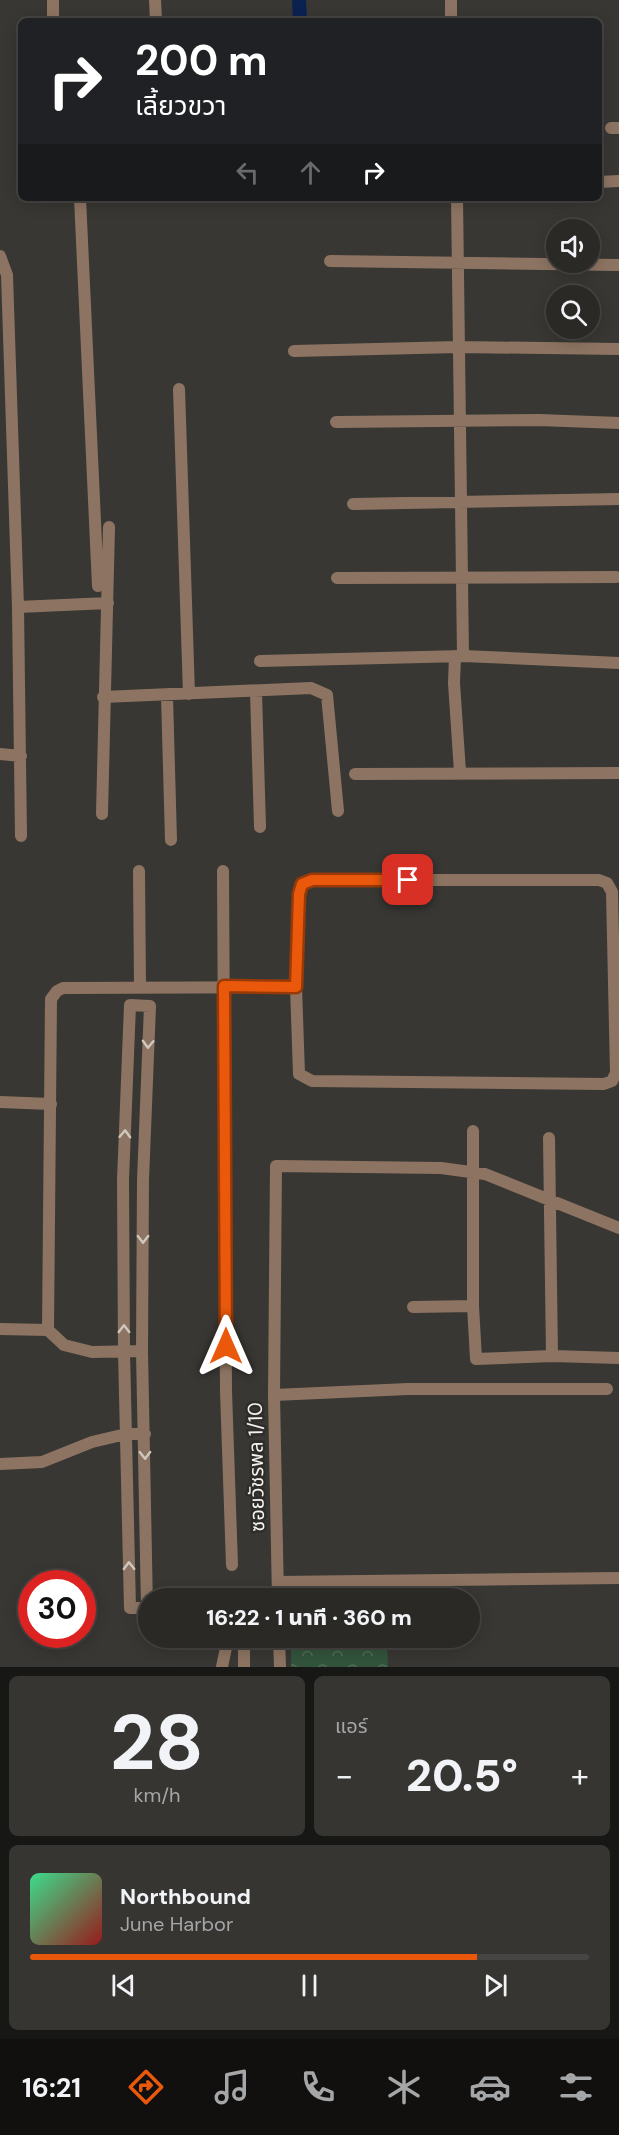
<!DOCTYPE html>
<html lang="th">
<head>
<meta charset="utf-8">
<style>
  :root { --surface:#2a2926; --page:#363532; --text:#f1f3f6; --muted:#a5a6a7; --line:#464543; --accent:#ea580c }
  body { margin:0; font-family:"DM Sans","Noto Sans Thai",sans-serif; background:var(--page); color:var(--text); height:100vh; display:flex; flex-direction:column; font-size:22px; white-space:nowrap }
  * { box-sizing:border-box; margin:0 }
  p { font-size:20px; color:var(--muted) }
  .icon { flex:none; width:33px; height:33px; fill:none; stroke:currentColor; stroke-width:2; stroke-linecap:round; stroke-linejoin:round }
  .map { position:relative; height:1667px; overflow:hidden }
  .sheet { display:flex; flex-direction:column; gap:9px; padding:9px; background:#171715; flex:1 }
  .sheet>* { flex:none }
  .guide { position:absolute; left:18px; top:18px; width:584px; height:183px; border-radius:9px; box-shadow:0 3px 15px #0003,0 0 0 2px var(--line); background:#202124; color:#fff; overflow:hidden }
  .tools { position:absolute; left:546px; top:219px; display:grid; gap:12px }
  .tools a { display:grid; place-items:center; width:54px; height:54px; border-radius:50%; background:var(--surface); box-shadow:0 3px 15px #0003,0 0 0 2px var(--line); font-size:30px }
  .speed { position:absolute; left:18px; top:1570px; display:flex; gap:12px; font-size:30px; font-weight:700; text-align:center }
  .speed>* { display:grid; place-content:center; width:78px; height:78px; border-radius:50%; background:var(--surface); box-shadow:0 3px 15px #0003,0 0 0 2px var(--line); line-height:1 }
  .speed .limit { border:9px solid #d22; background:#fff; color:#111 }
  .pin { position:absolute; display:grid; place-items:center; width:51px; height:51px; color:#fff; margin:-26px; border-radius:12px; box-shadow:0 3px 9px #0006 }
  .me { position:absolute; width:66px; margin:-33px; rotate:0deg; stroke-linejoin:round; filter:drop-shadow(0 0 4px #0008) }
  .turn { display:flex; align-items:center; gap:21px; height:126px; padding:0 18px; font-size:27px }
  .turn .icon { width:78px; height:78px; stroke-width:2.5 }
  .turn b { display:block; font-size:42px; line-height:51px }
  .lanes { display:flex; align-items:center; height:57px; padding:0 18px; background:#0003; justify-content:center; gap:30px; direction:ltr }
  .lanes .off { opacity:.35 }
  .big { font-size:45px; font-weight:800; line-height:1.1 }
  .sheet .card { flex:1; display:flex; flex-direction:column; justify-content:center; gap:9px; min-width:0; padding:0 21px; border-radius:9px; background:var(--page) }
  .sheet .dial { align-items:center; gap:0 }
  .dial b { font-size:78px; line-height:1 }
  .song { display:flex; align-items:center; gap:18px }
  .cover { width:72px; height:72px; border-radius:9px; background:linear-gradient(135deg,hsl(150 70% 55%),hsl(0 70% 35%)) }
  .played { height:6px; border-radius:3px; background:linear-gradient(90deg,var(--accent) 80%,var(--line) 80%) }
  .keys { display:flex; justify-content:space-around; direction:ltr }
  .heat { display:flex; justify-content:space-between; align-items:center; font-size:33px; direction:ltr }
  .sheet .tiles { flex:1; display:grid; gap:9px; grid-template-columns:1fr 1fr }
  .card:last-child { grid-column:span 2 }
  .trip { position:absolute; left:138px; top:1588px; width:342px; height:60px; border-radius:30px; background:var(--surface); box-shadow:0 3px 15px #0003,0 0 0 2px var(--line); font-weight:800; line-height:60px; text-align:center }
  .tabs { display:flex; height:96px; justify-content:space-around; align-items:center; background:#11100f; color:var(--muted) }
  .tabs .icon { width:42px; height:42px }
  .tabs .current { color:var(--accent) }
  .tabs b { font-size:27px; color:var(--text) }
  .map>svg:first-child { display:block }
  .forest { fill:url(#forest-crowns) }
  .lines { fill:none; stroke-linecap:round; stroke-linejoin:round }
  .canal { stroke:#0b2150; stroke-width:14 }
  .street { stroke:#8d7462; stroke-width:12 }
  .oneway { stroke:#d0c7be }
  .route-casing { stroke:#983908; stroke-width:15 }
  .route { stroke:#ea580c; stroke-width:10 }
  .labels { text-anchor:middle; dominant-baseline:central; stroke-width:5; stroke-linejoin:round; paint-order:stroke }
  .street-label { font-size:20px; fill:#f4f3f0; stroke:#2e2d29 }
</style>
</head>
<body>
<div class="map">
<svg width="619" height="1667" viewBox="0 0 619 1667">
  <defs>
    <pattern id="forest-crowns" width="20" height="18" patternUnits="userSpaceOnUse" patternTransform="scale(1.5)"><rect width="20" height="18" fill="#33543c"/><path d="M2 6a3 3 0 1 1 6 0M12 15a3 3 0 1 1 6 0" fill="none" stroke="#516d58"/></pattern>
  </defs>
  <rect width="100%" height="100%" fill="#383733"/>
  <path class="forest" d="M 366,1589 L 366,1599 L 291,1599 L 291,1591 Z
    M 291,1638 L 364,1638 L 364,1643 L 387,1644 L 388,1667 L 291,1667 Z"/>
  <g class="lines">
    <path class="canal" d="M 299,0 L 300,21"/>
    <path class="street" d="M 155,0 L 156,21
      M 53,21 L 53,0
      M 451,21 L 451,0
      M 611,128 L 619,128
      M 598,182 L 619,181
      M 80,198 L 98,586
      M 457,198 L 463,656
      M 0,256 L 7,275 L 18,607 L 21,836
      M 330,261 L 619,265
      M 294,351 L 458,347 L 619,349
      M 179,389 L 189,694
      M 336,422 L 539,420 L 619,423
      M 353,504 L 619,499
      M 337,578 L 616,577
      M 18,607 L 108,603
      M 455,656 L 454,683 L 460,772
      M 260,661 L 463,656 L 619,663
      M 256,692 L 260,827
      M 167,696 L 171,840
      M 103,697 L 311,688 L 327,695 L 338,811
      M 0,754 L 21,756
      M 355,774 L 619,773
      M 102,814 L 109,527
      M 139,871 L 140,986
      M 223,871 L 226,1391 L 232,1565
      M 0,1102 L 51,1104
      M 473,1306 L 476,1359 L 552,1356 L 549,1138
      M 413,1307 L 473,1306 L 473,1131
      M 0,1329 L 48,1330 L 64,1345 L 92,1352 L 142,1351
      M 48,1330 L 51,999 L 57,991 L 63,988 L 296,987 L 299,1074 L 312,1081 L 604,1084 L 612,1081 L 616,1073 L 612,892 L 607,883 L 599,880 L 312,880 L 302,884 L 299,894 L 296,987
      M 552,1356 L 619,1358
      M 274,1395 L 408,1389 L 607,1389
      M 0,1464 L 42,1462 L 92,1442 L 126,1434 L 145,1434
      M 278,1582 L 619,1578
      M 278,1599 L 274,1395 L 276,1166 L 441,1168 L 485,1174 L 619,1228
      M 147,1608 L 142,1351 L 143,1180 L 150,1006 L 130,1005 L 123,1180 L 124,1352 L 130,1608 L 148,1608
      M 279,1638 L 280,1667
      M 222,1667 L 228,1638
      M 244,1667 L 244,1638"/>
  </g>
  <defs><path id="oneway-chevron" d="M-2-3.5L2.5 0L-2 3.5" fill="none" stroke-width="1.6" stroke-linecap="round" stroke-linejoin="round" transform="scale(1.5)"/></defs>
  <g class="oneway">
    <use href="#oneway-chevron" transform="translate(148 1044) rotate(92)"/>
    <use href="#oneway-chevron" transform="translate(125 1134) rotate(-88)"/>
    <use href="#oneway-chevron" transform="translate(143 1239) rotate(90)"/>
    <use href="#oneway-chevron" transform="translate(124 1329) rotate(-90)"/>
    <use href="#oneway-chevron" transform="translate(145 1455) rotate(89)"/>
    <use href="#oneway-chevron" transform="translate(129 1566) rotate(-91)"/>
  </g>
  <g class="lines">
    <g class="route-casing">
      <path id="route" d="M 226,1346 L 224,986 L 296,987 L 299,894 L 302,884 L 312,880 L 408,880"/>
    </g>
    <use href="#route" class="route"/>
  </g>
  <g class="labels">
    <g class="street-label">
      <text transform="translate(256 1467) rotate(-91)">ซอยวัชรพล 1/10</text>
    </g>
  </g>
</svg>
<div class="tools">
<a><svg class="icon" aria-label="sound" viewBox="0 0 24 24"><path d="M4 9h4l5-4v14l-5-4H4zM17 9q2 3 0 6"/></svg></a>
<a><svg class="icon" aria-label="search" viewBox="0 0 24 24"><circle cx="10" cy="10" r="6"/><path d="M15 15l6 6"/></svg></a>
</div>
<div class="speed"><div class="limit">30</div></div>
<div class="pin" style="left:408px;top:880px;background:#d93025"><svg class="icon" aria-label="arrive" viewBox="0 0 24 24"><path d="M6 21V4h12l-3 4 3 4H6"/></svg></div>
<svg class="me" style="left:226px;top:1346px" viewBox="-20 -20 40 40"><path d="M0-17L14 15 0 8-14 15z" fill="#ea580c" stroke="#fff" stroke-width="4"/></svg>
<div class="trip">16:22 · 1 นาที · 360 m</div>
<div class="guide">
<div class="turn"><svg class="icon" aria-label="right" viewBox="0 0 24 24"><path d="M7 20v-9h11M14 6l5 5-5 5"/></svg><div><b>200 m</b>เลี้ยวขวา</div></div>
<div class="lanes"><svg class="icon off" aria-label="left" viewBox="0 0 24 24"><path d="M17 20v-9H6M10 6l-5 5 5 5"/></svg><svg class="icon off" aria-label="ahead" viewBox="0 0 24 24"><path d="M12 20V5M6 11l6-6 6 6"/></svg><svg class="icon" aria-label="right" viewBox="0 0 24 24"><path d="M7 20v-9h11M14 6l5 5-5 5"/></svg></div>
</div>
</div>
<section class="sheet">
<div class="tiles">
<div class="card dial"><b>28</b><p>km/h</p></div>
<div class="card"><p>แอร์</p>
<div class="heat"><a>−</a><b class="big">20.5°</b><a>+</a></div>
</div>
<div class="card">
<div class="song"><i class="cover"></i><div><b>Northbound</b><p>June Harbor</p></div></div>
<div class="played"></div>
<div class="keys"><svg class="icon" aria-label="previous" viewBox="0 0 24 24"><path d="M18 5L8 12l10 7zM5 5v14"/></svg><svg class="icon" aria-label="pause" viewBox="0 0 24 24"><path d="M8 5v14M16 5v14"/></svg><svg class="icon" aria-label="next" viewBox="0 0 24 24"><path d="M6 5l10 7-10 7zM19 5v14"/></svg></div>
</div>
</div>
</section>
<nav class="tabs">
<b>16:21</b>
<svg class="icon current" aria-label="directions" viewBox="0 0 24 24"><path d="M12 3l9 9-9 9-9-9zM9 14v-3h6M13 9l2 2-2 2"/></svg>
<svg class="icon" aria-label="music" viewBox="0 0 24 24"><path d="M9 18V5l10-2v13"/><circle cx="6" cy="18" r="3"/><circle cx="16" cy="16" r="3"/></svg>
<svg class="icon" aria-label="phone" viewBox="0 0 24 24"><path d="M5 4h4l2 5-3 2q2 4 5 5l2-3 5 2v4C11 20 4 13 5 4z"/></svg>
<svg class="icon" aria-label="climate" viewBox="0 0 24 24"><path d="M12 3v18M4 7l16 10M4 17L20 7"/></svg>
<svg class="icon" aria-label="car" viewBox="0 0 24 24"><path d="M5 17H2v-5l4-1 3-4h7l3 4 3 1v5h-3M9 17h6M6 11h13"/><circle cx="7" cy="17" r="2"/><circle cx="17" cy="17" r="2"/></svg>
<svg class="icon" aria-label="filters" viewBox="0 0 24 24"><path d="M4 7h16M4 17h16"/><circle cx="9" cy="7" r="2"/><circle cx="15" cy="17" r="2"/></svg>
</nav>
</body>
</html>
